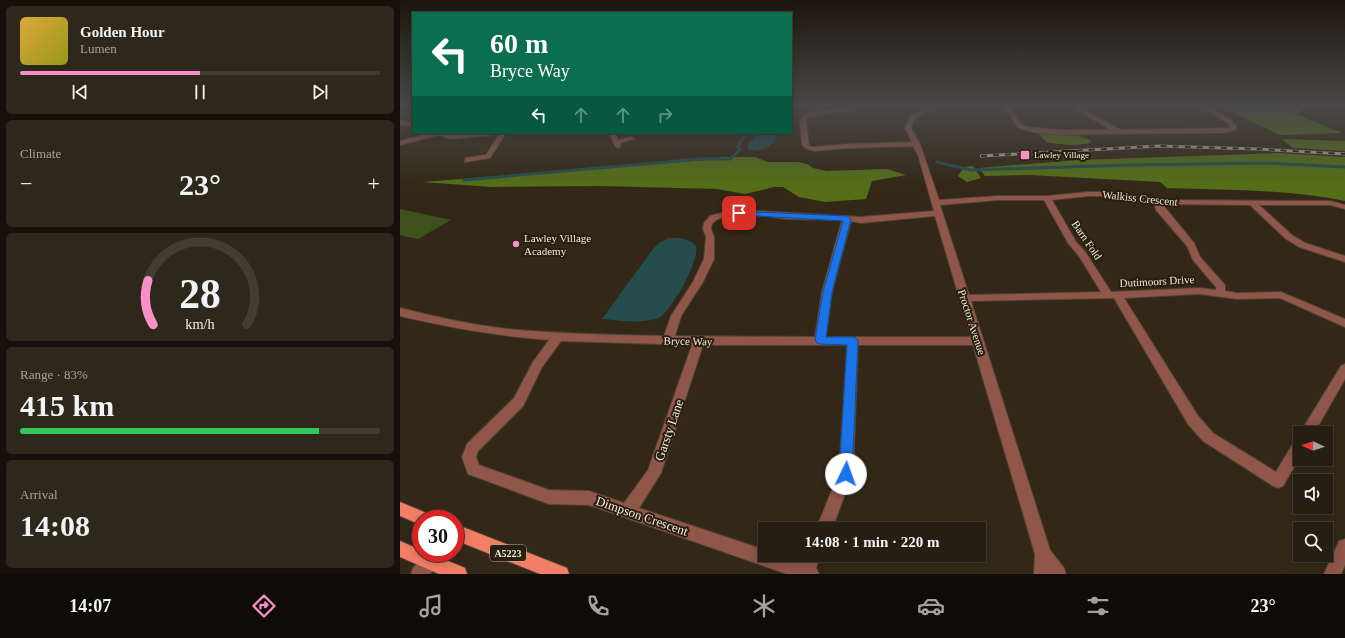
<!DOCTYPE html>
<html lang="en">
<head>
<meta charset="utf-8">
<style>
  :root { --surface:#261e12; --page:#2e271b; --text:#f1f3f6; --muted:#a4a29f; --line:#423c32; --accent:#f98fc9 }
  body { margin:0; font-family:"Times New Roman",serif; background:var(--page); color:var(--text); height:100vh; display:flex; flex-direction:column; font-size:15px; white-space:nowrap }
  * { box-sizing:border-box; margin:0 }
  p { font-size:13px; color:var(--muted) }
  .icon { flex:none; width:22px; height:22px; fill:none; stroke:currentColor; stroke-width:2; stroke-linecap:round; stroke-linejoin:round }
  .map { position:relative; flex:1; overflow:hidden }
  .details { display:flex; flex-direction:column; gap:6px; padding:6px; background:#15100a; width:400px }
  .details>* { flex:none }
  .top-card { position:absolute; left:12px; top:12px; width:380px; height:122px; border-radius:0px; box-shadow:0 2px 10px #0003,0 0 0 1px var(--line); background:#0b6e4f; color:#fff; overflow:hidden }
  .needle { width:26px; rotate:273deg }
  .tools { position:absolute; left:893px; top:426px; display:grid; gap:8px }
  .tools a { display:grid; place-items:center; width:40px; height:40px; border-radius:0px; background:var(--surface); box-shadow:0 2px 10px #0003,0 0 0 1px var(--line); font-size:20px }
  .speed { position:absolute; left:12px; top:510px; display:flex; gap:8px; font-size:20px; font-weight:700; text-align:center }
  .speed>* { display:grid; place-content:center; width:52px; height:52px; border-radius:50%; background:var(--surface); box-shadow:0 2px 10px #0003,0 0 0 1px var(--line); line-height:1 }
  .speed .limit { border:6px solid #d22; background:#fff; color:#111 }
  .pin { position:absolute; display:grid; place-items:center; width:34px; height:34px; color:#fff; margin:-17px; border-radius:8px; box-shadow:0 2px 6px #0006 }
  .me { position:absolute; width:44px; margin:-22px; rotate:3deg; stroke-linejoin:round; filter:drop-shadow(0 0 3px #0008) }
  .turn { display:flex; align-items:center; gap:14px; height:84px; padding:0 12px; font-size:18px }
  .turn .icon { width:52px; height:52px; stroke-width:2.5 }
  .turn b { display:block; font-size:28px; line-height:34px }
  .lanes { display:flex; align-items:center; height:38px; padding:0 12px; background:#0003; justify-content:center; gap:20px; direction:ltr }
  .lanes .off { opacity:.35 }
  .big { font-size:30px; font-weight:600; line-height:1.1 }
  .details .card { flex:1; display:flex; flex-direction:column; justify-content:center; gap:6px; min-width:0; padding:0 14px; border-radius:6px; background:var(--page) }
  .details .dial { align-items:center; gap:0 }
  .dial svg { height:104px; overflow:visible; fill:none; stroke:var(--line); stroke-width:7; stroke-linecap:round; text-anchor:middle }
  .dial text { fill:var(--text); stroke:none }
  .song { display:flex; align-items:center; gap:12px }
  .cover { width:48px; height:48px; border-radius:6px; background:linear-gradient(135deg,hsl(40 70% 55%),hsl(60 70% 35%)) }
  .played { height:4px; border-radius:2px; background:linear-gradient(90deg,var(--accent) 50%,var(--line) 50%) }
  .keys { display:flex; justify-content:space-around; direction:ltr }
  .heat { display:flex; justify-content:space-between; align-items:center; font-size:22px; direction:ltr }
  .charge { height:6px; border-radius:3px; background:linear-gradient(90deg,#34c759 83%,var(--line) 0) }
  .trip { position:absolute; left:358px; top:522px; width:228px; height:40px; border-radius:0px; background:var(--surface); box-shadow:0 2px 10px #0003,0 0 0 1px var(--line); font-weight:600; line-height:40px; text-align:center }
  .menu { display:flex; height:64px; justify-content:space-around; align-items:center; background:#0f0c07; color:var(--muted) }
  .menu .icon { width:28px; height:28px }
  .menu .on { color:var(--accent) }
  .menu b { font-size:18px; color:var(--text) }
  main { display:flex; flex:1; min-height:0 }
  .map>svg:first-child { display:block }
  .green { fill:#3e501c }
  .forest { fill:#546e18 }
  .water { fill:#254d4e }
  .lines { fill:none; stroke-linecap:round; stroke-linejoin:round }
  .stream { stroke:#254d4e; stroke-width:3 }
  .minor-casing { stroke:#4e4334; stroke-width:2 }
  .tertiary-casing { stroke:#4e4334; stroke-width:2 }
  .primary-casing { stroke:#4e4334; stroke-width:2 }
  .minor { fill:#8f5649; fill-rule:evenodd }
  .tertiary { fill:#8f5649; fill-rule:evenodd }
  .primary { fill:#f27e65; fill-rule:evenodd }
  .rail-casing { stroke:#b0a79b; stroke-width:3 }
  .rail { stroke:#291f0f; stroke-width:2; stroke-dasharray:6; stroke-linecap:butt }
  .route { fill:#1a73e8; stroke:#114b97 }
  .poi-dot { fill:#f98fc9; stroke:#291f0f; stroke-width:1.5 }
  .labels { text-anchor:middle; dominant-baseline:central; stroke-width:4; stroke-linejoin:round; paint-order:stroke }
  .far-poi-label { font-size:9px; fill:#f1eae0; stroke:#291f0f; text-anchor:start }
  .shield { fill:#291f0f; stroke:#b5ada1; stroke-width:1 }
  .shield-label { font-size:10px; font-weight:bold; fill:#f1eae0 }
  .street-label { font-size:11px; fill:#f1eae0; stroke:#291f0f }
  .poi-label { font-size:11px; fill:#f1eae0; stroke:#291f0f; text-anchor:start }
  .near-street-label { font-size:13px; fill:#f1eae0; stroke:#291f0f }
</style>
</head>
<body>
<main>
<section class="details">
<div class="card">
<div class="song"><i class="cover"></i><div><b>Golden Hour</b><p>Lumen</p></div></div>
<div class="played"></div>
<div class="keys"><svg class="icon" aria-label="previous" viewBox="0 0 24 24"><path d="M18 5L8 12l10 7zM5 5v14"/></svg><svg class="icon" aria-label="pause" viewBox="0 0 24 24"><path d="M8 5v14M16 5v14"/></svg><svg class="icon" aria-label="next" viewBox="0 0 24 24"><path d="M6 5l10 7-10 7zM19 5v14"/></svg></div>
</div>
<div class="card"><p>Climate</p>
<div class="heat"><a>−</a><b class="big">23°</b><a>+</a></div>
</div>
<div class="card dial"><svg viewBox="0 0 100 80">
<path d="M14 69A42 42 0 1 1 86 69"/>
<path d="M14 69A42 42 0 0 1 10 35" stroke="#f98fc9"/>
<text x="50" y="56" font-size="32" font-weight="700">28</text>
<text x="50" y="72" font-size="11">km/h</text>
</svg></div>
<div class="card"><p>Range · 83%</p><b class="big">415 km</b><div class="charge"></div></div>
<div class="card"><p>Arrival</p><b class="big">14:08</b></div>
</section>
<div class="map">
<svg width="945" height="574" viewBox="0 0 945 574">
  <rect width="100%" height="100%" fill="#332818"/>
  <path class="green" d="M 0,209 L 51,220 L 18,239 L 0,235 Z"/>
  <path class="forest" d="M 816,105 L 874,105 L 942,133 L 880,135 Z
    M 637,133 L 678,136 L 690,140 L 691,143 L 673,145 L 648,143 Z
    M 882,139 L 945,141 L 945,151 L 893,148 Z
    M 880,153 L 945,157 L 945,201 C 887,189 826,190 767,188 L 760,182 L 630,175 L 585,176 L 579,168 L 678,160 Z
    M 321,157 L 355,157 L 368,162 L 398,162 L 407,164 L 413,168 L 427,171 L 487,169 L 506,175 L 472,181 L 466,199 L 425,202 L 399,197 L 383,187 L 374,187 L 345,194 L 317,189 L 201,186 L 92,187 L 22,182 L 320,159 Z
    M 573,166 L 581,178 L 567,182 L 558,176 L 564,167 Z"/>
  <path class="water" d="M 356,133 L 379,133 C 370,150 368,149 350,151 L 347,147 Z
    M 269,238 C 277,238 289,238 295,245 C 303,256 271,311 260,317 C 243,325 220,320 202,319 L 253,249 L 259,243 Z"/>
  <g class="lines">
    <path class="stream" d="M 537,162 L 571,170 L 730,165 L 865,163 L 945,167
      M 64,180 L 300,159 L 330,159 L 340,150 L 338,146 L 347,133"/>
    <g class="minor-casing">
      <path id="minor" d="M 5,105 L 13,105 L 13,107 L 0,110 L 0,106 Z
        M 453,105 L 461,105 L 449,111 L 410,116 L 406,120 L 409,146 L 414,147 L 449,144 L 512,142 L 505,128 L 510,117 L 532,105 L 539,105 L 515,119 L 511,128 L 520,144 L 539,200 L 598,196 L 647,196 L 688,192 L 714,192 L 757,200 L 930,201 L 945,205 L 945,209 L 930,205 L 859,205 L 892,235 L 905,243 L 945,256 L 945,262 L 899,247 L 886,239 L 850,205 L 762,204 L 794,243 L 800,257 L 825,285 L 825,291 L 837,293 L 881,292 L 945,319 L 945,327 L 880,298 L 837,299 L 799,294 L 724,298 L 798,416 L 813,433 L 876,472 L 895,440 L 900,438 L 900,457 L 883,486 L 878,488 L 873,486 L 803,441 L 788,424 L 714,298 L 571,301 L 650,550 L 664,568 L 666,574 L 634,574 L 635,554 L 573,345 L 458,345 L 453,473 L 432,529 L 416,529 L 439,473 L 447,345 L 303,345 L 261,473 L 239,508 L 365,550 L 365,555 L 379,555 L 402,563 L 405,555 L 421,555 L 416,568 L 419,574 L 387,574 L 189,505 L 149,504 L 68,474 L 62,457 L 67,444 L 114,398 L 133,362 L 149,340 C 97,336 51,328 0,316 L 0,308 C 36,317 72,325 108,329 C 160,334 212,335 264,336 L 271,316 L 293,282 L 304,259 L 306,237 L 303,229 L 304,223 L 310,216 L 325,212 L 358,211 L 461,217 L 534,211 L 518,155 L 513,146 L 449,148 L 414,151 L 405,148 L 402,144 L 400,120 L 406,113 L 448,107 ZM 688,196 L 714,196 L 754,204 L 756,210 L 787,246 L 793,260 L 816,287 L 816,290 L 799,288 L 711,292 L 686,253 L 676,242 L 652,200 ZM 598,200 L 644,200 L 668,243 L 679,256 L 701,292 L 569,295 L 540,205 ZM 358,215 L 386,219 L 442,220 L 422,292 L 415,337 L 275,336 L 281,316 L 303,282 L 314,259 L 314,237 L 311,229 L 312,224 L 316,220 L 326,216 ZM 535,216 L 571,337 L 426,337 L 432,292 L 451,221 L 461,223 ZM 161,341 L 292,345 L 248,470 L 224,503 L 189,491 L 149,490 L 79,465 L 76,457 L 78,451 L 123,406 L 142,367 Z
        M 597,105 C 618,105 613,123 627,127 L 661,130 L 711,130 L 668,105 L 675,105 L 721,130 L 830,128 L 828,123 L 797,105 C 809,105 828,116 836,125 L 836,130 L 824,133 C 783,133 742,133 701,134 C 674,134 643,137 618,128 L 608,112 Z
        M 878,105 L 886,105 L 891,107 L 918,105 L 897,110 L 900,112 L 897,114 Z
        M 0,121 L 13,123 L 13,127 L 0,125 Z
        M 30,133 L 46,133 L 51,135 L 97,133 L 94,135 L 50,139 L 39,135 L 0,145 L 0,141 Z
        M 100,133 L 106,133 L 90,158 L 65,162 L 65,158 L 86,155 Z
        M 209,133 L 215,133 L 218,140 L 231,137 L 234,139 L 220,143 L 221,146 L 218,148 L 215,146 Z
        M 945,364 L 945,379 L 914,433 L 900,433 L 941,366 Z
        M 27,553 L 46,553 L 44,559 L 30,574 L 11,574 L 13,568 Z"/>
    </g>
    <g class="tertiary-casing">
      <path id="tertiary" d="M 945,539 L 945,565 L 941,574 L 924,574 L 939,541 Z"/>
    </g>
    <g class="primary-casing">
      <path id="primary" d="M 0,502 L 29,514 L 32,519 L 21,519 L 21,525 L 0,516 Z
        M 55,524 L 167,568 L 169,574 L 140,574 L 55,540 Z
        M 0,541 L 21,550 L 21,553 L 29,553 L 65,568 L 67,574 L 39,574 L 0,557 Z"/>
    </g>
    <use href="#minor" class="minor"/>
    <use href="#tertiary" class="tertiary"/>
    <use href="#primary" class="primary"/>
    <g class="rail-casing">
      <path id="rail" d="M 581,156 L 759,146 L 858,149 L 945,154"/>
    </g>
    <use href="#rail" class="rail"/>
  </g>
  <linearGradient id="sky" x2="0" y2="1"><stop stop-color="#1c160d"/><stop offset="0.57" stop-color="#4a4848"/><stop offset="1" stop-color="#4a4848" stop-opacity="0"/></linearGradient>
  <rect width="945" height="185" fill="url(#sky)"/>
  <path class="route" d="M 336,211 L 447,216 L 451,219 L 432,292 L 426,337 L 453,337 L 456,338 L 458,341 L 452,474 L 450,478 L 446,479 L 441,478 L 439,474 L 447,345 L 420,344 L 417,343 L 415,340 L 423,292 L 443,221 L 339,215 L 335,213 Z"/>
  <g class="poi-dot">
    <rect x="620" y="150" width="10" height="10" rx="2"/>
    <circle cx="116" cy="244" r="4"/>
  </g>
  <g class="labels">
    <g class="far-poi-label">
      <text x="634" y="155">Lawley Village</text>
    </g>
    <rect class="shield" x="90" y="545" width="36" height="16" rx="3"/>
    <g class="shield-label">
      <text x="108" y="553">A5223</text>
    </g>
    <g class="street-label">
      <text transform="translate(740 198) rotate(6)">Walkiss Crescent</text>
      <text transform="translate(687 240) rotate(56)">Barn Fold</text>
      <text transform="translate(757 281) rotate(-3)">Dutimoors Drive</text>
      <text transform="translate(572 322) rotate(72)">Proctor Avenue</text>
      <text transform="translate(288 341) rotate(1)">Bryce Way</text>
    </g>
    <g class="poi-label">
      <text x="124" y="238">Lawley Village<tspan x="124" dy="13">Academy</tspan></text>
    </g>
    <g class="near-street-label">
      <text transform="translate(269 430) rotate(-71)">Garsty Lane</text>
      <text transform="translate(242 516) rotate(19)">Dimpson Crescent</text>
    </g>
  </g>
</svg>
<div class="tools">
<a><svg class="needle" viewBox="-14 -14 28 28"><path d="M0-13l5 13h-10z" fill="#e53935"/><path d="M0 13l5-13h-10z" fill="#a4a29f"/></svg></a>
<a><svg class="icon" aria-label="sound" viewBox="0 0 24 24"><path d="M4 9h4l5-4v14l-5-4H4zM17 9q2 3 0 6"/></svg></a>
<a><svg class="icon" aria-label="search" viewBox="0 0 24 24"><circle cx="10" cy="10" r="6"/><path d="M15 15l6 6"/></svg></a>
</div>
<div class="speed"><div class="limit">30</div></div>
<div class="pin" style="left:339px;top:213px;background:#d93025"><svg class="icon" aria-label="arrive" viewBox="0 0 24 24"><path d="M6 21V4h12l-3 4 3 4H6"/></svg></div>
<svg class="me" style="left:446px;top:474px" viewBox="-20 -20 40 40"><circle r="19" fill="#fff"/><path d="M0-13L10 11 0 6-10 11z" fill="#1a73e8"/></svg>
<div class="trip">14:08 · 1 min · 220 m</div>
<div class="top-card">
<div class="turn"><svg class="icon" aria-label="left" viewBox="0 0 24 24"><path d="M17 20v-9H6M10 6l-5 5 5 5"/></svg><div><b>60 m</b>Bryce Way</div></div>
<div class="lanes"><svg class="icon" aria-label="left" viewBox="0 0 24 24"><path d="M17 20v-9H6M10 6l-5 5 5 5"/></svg><svg class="icon off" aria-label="ahead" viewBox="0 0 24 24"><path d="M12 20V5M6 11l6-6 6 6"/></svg><svg class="icon off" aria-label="ahead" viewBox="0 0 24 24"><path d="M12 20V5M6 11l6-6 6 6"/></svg><svg class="icon off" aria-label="right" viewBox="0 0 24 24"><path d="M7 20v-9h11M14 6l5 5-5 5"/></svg></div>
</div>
</div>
</main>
<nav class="menu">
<b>14:07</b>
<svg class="icon on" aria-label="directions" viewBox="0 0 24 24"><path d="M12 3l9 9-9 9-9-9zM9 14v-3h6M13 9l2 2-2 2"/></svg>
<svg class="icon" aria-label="music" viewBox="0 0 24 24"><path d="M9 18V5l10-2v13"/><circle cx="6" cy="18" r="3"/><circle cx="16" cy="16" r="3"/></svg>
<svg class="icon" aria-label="phone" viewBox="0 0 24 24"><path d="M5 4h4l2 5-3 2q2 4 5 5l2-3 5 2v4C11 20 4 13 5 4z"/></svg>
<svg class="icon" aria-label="climate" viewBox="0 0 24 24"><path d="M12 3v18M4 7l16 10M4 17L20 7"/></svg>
<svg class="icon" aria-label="car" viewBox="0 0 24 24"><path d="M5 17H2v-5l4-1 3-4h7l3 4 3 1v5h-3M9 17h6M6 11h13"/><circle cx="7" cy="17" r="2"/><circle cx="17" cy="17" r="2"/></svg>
<svg class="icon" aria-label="filters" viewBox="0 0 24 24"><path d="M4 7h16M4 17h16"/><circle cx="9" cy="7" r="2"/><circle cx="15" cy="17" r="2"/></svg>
<b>23°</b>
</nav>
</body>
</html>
